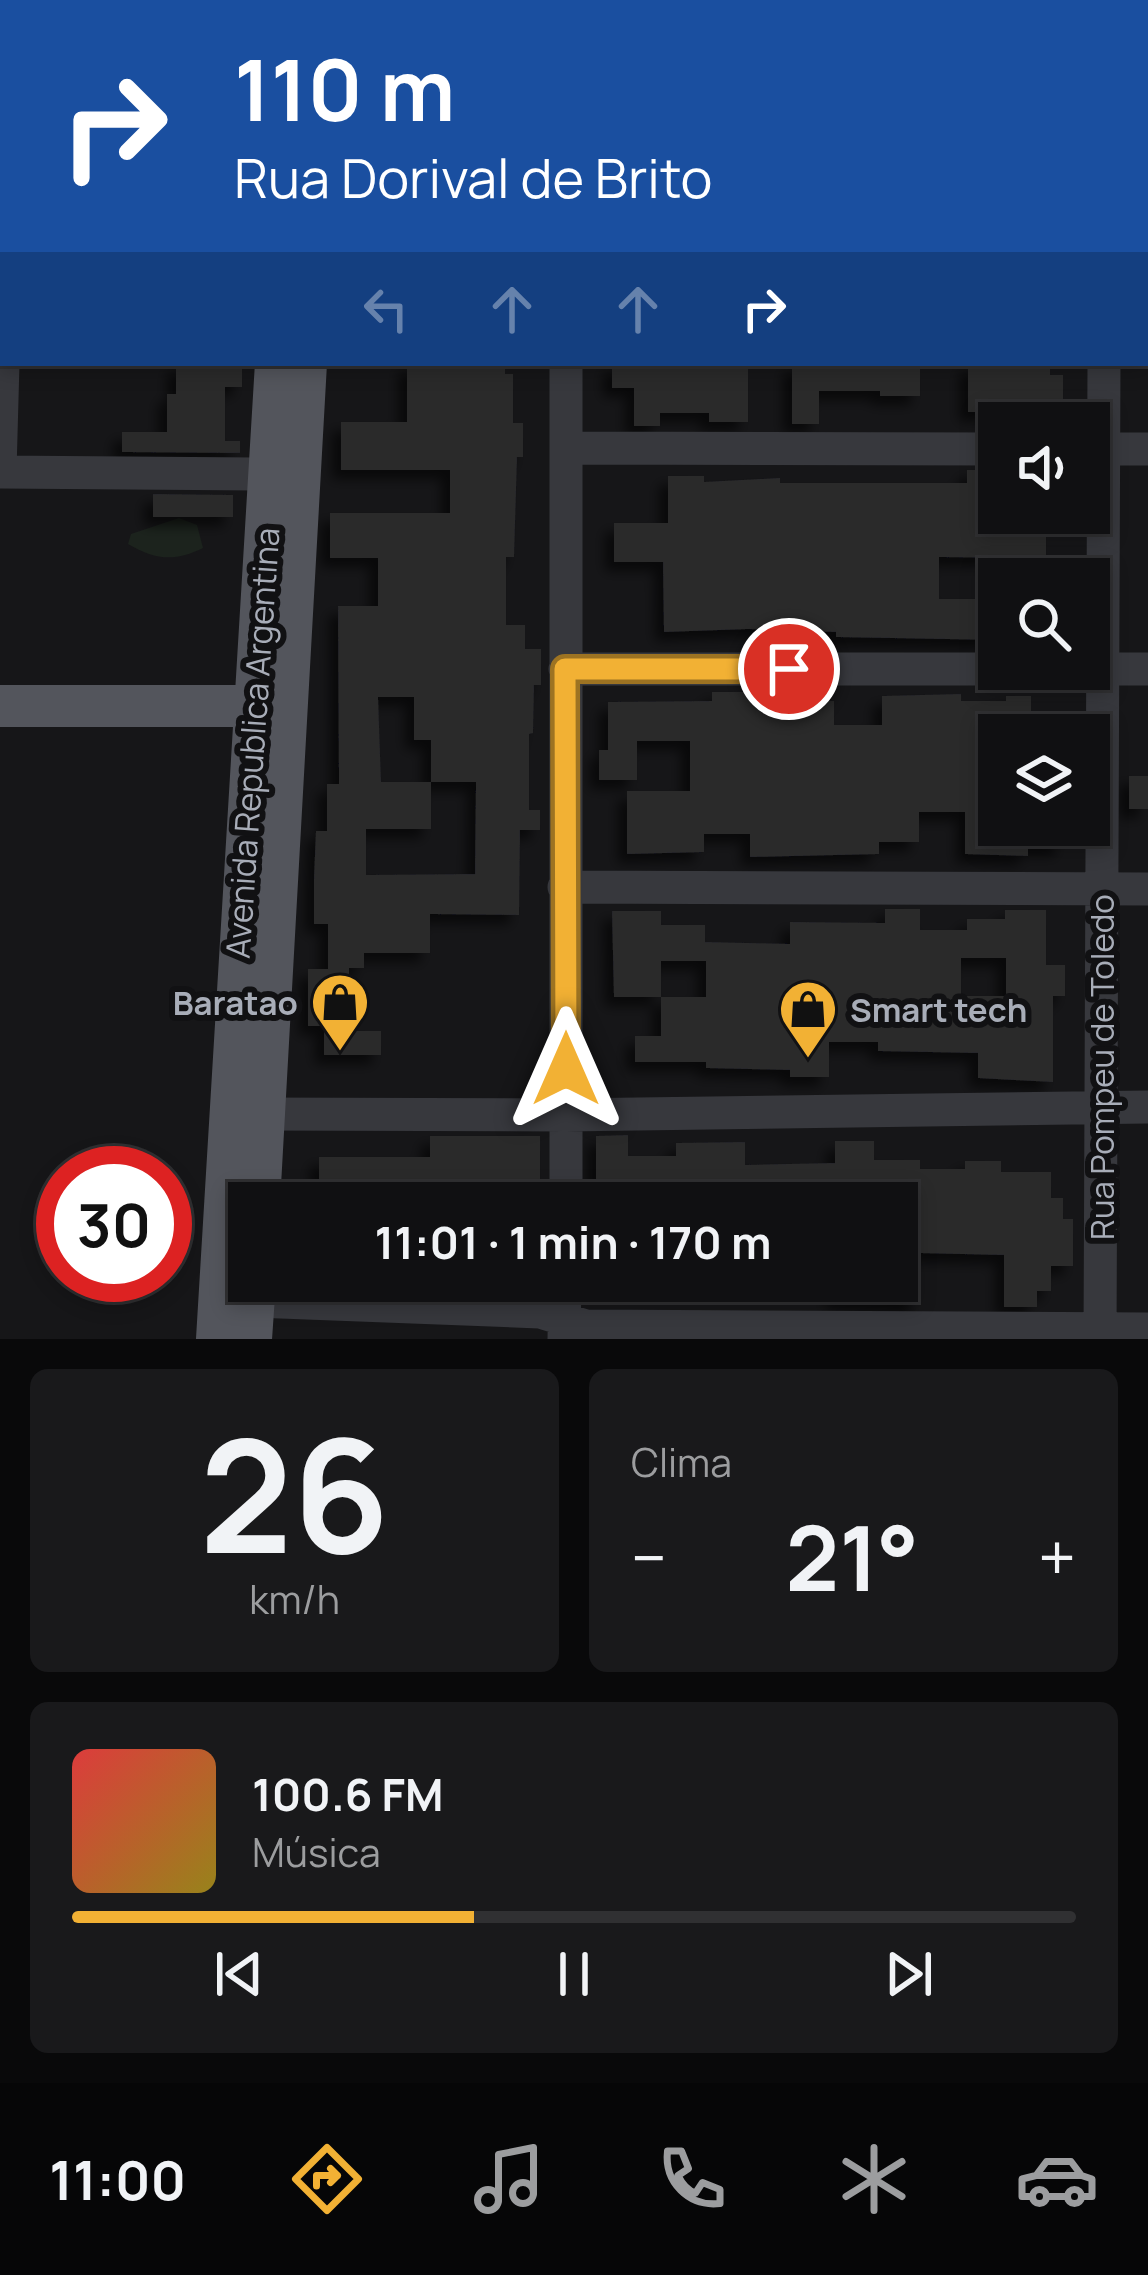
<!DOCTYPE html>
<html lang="pt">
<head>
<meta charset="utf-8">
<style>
  :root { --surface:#101012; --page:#19191b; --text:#f1f3f6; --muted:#9c9d9f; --line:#303032; --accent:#f2b134 }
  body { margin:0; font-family:Manrope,sans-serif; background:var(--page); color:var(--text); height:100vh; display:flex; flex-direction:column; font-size:45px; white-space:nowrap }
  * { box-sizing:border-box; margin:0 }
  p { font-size:39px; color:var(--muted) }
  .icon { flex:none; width:66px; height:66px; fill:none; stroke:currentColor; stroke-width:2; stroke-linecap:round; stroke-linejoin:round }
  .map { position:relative; height:1339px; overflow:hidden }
  .panel { display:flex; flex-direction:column; gap:30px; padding:30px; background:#09090a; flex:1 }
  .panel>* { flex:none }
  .banner { position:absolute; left:0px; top:0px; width:1149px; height:366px; box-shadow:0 6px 18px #0003,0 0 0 3px var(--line); background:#1a4fa0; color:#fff; overflow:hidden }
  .buttons { position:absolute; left:978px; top:402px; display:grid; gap:24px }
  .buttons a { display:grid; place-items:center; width:132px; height:132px; border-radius:0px; background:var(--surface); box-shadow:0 6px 18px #0003,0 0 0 3px var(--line); font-size:60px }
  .speed { position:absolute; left:36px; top:1146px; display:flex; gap:24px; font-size:60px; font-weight:700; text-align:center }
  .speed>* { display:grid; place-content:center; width:156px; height:156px; border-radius:50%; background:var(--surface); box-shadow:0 6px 18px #0003,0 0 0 3px var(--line); line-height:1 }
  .speed .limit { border:18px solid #d22; background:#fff; color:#111 }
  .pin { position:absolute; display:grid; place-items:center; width:102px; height:102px; color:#fff; margin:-51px; border:6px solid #fff; border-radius:50%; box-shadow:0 3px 12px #0007 }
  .me { position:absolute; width:132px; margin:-66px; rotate:0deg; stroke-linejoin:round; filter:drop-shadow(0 0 9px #0008) }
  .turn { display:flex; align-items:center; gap:42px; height:252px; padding:0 36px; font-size:54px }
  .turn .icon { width:156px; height:156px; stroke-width:2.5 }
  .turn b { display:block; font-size:84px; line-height:102px }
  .lanes { display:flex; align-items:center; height:114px; padding:0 36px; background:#0003; justify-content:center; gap:60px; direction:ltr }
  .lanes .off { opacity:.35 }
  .big { font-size:90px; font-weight:700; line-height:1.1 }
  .panel .card { flex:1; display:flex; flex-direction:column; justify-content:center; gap:18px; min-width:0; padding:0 42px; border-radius:18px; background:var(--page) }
  .panel .dial { align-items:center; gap:0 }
  .dial b { font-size:156px; line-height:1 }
  .song { display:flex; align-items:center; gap:36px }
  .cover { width:144px; height:144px; border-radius:18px; background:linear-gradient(135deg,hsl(0 70% 55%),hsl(50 70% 35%)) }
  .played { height:12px; border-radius:6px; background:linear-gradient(90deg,var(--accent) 40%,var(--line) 40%) }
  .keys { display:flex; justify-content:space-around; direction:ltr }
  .heat { display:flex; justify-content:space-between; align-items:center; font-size:66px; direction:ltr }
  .panel .tiles { flex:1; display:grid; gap:30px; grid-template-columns:1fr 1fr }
  .card:last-child { grid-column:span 2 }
  .trip { position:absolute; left:228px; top:1182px; width:690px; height:120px; border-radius:0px; background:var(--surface); box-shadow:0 6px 18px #0003,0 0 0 3px var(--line); font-weight:700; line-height:120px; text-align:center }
  .menu { display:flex; height:192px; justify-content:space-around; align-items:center; background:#060607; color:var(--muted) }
  .menu .icon { width:84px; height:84px }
  .menu .selected { color:var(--accent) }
  .menu b { font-size:54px; color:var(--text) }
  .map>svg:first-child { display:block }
  .green { fill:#1c231d }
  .building { fill:#29292c; fill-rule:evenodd; filter:url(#shadow) }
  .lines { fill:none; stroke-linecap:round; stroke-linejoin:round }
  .minor { stroke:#37383d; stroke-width:33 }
  .major { stroke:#53555c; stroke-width:42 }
  .route-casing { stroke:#9d7322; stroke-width:30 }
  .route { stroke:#f2b134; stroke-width:21 }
  .labels { text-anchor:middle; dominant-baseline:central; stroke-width:12; stroke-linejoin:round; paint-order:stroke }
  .street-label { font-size:33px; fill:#a8adb8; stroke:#111113 }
  .poi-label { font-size:33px; font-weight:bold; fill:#a8adb8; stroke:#111113; text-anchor:end }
</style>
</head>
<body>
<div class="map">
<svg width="1148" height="1339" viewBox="0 0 1148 1339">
  <defs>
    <filter id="shadow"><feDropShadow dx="-9" dy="9" stdDeviation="6" flood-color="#0009"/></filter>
  </defs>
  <rect width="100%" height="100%" fill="#161618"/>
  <path class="green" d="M 179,518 L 197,525 L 203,548 C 175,562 155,560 128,544 L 131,534 Z"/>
  <path class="building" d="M 176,363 L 242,363 L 242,387 L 225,387 L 225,441 L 240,441 L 240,453 L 122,452 L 122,432 L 167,432 L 167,394 L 176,394 Z
    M 407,363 L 505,363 L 505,374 L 513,374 L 513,423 L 523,423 L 523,457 L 517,457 L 514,557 L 506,557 L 506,625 L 525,625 L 525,649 L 541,649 L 541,685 L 534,685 L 533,733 L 529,734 L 529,810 L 540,810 L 540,830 L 520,830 L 519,915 L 430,914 L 430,953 L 364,953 L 364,968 L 349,968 L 349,1031 L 381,1031 L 381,1055 L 324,1055 L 324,1026 L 308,1026 L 308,969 L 328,969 L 328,924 L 314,924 L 314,879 L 316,831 L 327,831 L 327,784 L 339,784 L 338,606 L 378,606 L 378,558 L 330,558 L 330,513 L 450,513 L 450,470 L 341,470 L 341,422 L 407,422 ZM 378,697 L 414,697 L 414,740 L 431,740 L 431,782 L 381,782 ZM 431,782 L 476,782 L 475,874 L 366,875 L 366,829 L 431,829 Z
    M 612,363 L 748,363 L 748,422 L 709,422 L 709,413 L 660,413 L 660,426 L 634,426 L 634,388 L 612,388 Z
    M 792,363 L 920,363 L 920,396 L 880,396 L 880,391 L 819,391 L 819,424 L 792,424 Z
    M 968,363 L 1050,363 L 1050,375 L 1063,375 L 1063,422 L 1003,423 L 1003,412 L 968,412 Z
    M 967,470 L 999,470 L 999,513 L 1046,513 L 1046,556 L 1058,556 L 1058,575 L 1021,575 L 1021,558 L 939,557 L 939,599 L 999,599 L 999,640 L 836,637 L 836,632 L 748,629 L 664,632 L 663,562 L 614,562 L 614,523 L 668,523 L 668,476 L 704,476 L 704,482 L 780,478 L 780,483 L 967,483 Z
    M 153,494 L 233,495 L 233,517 L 153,517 Z
    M 712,692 L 749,692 L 749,701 L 834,701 L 834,725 L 882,725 L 882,696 L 961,694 L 961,701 L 1006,701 L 1006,696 L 1031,696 L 1031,735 L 999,735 L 999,825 L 1064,825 L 1064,847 L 1028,847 L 1028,856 L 965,854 L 965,812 L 919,812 L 919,842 L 879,842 L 879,854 L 750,857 L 750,834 L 704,834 L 704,852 L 627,854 L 627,791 L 690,791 L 690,741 L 637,741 L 637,780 L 599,780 L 599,750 L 608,750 L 608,702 L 712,701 Z
    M 1129,776 L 1148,776 L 1148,809 L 1129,809 Z
    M 885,909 L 920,909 L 920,930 L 967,930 L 967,919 L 1005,919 L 1005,910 L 1046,910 L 1046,965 L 1065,965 L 1065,996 L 1053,996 L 1053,1082 L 978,1078 L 978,1053 L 878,1051 L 878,1042 L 829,1042 L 829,1077 L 790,1077 L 790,1070 L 706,1068 L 706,1062 L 635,1062 L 635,1036 L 661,1036 L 661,997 L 614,997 L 612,911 L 661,911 L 661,925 L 705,925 L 705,942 L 790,944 L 790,922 L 885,923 ZM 961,958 L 1006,958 L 1006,996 L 961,996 ZM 661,961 L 706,961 L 706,997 L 661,997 Z
    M 628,1135 L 628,1156 L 676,1156 L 676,1143 L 745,1142 L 745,1165 L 835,1163 L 835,1141 L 874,1141 L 874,1160 L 920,1160 L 920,1169 L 965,1169 L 965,1161 L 1001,1161 L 1001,1172 L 1051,1172 L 1051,1198 L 1063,1198 L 1063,1219 L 1073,1219 L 1073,1266 L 1051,1266 L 1051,1291 L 1037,1291 L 1037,1307 L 1004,1307 L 1004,1255 L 919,1253 L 919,1203 L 646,1203 L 646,1187 L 596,1187 L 596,1136 Z
    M 430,1136 L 540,1136 L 540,1191 L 479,1191 L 479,1203 L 319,1203 L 319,1157 L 430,1157 Z
    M 897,1258 L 919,1281 L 919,1304 L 834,1300 L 834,1281 L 897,1281 Z"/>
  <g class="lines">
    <path class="minor" d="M 17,3 L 17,0
      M 567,3 L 567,0
      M 1099,3 L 1099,0
      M 0,94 L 3,94
      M 1146,229 L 1148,229
      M 566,448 L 999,449
      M 1089,449 L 1148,449
      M 0,471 L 3,363
      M 0,472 L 268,474
      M 565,669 L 1148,669
      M 564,887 L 1148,889
      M 244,1114 L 566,1115 L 1148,1107
      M 566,1203 L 566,363
      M 236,1294 L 254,1301 L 540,1312 L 586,1326 L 1148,1329
      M 564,1339 L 565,1281
      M 1100,1339 L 1104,363"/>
    <path class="major" d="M 293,3 L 294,0
      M 325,3 L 325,0
      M 0,706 L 281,706
      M 259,1203 L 306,363
      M 217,1339 L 276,363
      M 251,1339 L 255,1281"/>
  </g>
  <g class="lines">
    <g class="route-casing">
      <path id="route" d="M 566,1069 L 565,669 L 789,669"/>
    </g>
    <use href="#route" class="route"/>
  </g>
  <defs>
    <g id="shop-pin" transform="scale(3)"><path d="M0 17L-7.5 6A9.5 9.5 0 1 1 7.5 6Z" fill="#f2b134" stroke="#111113"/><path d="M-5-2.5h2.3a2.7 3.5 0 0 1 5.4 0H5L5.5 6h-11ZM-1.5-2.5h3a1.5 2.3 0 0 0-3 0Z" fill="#111"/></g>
  </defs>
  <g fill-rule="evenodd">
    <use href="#shop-pin" x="340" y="1002"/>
    <use href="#shop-pin" x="808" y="1009"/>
  </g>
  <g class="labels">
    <g class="street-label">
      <text transform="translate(252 743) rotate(-86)">Avenida Republica Argentina</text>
      <text transform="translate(1101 1067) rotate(-90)">Rua Pompeu de Toledo</text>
    </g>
    <g class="poi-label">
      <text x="298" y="1002">Baratao</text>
      <text x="850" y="1009" text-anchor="start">Smart tech</text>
    </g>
  </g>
</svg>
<div class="buttons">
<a><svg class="icon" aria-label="sound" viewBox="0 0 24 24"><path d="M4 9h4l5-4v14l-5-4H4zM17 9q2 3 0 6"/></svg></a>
<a><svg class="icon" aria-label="search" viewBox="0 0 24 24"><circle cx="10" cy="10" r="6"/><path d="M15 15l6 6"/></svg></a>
<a><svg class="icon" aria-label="layers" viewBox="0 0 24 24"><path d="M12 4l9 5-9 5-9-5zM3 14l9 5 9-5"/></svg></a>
</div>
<div class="speed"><div class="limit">30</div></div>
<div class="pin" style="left:789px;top:669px;background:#d93025"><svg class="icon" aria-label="arrive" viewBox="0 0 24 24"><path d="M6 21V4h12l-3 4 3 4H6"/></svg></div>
<svg class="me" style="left:566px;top:1069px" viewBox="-20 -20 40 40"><path d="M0-17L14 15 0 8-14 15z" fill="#f2b134" stroke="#fff" stroke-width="4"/></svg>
<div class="trip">11:01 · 1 min · 170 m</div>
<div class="banner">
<div class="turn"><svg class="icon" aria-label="right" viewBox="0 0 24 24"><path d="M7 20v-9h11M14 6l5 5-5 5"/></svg><div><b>110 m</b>Rua Dorival de Brito</div></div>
<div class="lanes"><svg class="icon off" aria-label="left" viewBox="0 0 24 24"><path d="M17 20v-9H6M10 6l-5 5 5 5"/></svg><svg class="icon off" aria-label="ahead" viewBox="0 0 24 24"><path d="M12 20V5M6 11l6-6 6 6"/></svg><svg class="icon off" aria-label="ahead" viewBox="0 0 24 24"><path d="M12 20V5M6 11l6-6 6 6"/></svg><svg class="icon" aria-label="right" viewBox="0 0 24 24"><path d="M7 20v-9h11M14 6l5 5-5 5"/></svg></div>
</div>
</div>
<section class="panel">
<div class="tiles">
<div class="card dial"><b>26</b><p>km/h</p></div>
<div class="card"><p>Clima</p>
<div class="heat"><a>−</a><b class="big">21°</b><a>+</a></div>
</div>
<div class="card">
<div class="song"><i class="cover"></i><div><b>100.6 FM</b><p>Música</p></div></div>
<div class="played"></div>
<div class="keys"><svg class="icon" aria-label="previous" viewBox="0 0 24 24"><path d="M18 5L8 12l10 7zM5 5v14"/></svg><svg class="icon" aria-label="pause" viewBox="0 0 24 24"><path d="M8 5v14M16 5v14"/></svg><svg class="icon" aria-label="next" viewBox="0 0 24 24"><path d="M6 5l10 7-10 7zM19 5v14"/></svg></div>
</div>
</div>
</section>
<nav class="menu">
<b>11:00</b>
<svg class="icon selected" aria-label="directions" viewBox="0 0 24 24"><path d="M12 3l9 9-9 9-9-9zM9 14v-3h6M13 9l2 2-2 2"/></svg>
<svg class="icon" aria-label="music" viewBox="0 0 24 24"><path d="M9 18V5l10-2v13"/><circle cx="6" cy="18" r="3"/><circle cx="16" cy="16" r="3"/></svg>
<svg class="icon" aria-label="phone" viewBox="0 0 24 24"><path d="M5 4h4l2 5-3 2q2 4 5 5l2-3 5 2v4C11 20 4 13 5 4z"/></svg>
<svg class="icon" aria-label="climate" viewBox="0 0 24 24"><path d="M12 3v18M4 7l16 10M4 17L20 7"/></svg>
<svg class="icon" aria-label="car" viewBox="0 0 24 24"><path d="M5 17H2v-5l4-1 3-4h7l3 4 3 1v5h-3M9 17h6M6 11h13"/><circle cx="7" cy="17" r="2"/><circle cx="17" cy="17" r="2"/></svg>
</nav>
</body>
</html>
